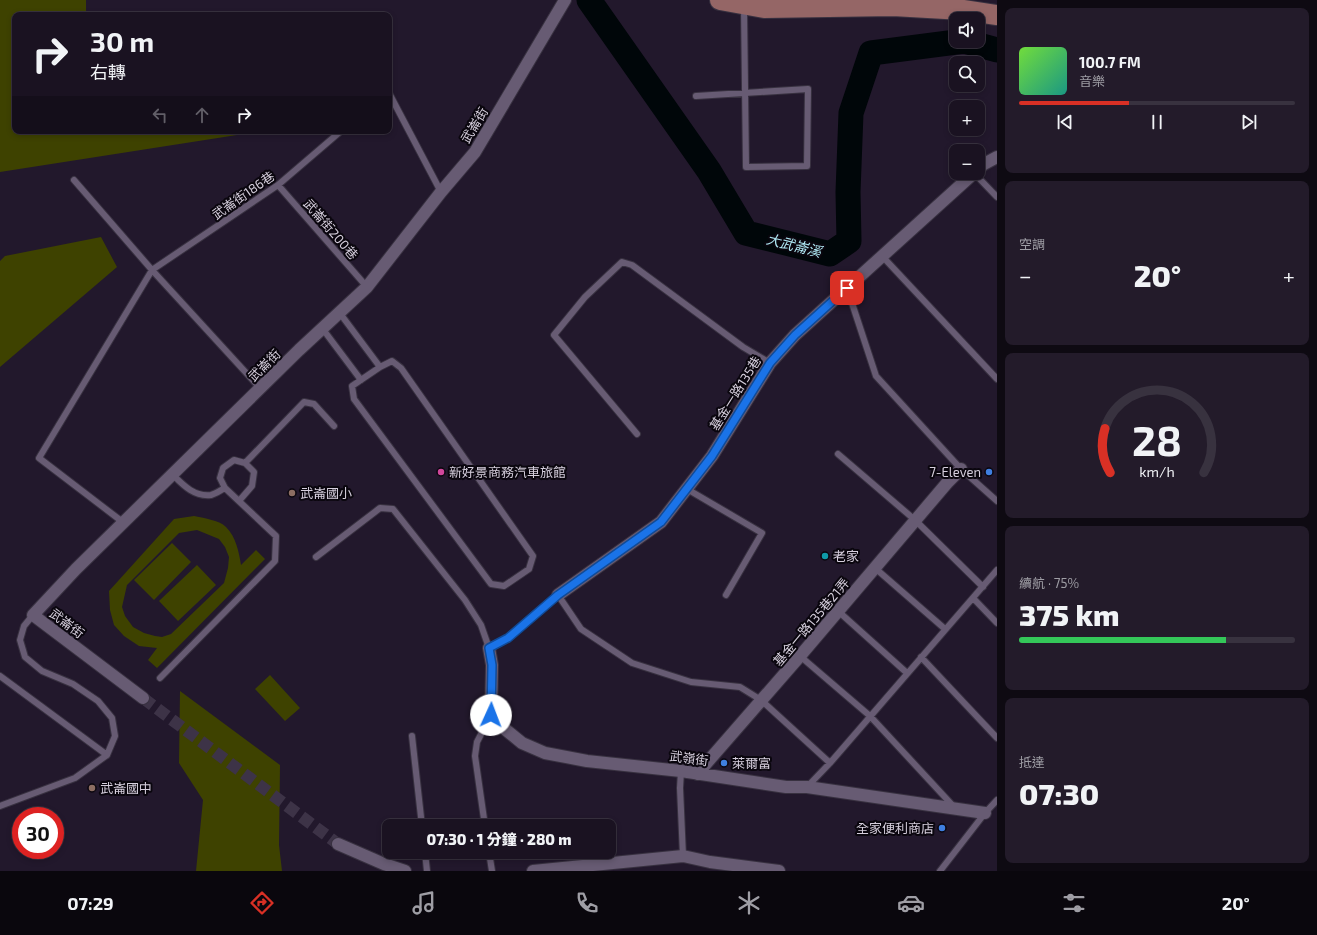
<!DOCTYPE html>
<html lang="zh-TW">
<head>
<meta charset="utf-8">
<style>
  :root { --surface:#1a1221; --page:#231b2a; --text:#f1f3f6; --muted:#9f9ea5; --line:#38323f; --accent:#d93025 }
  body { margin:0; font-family:"Exo 2","Noto Sans TC",sans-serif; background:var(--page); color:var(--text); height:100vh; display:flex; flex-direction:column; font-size:15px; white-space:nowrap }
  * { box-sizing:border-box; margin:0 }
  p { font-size:13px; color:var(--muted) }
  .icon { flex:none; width:22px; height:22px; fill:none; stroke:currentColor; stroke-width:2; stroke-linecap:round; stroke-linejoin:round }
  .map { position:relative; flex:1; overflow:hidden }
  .sheet { display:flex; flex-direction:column; gap:8px; padding:8px; background:#0e0a12; width:320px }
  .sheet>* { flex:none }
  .hud { position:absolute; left:12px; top:12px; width:380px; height:122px; border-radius:8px; box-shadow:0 2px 6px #0003,0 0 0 1px var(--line); background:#1a1221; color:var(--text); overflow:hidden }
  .buttons { position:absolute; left:949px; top:12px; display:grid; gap:8px }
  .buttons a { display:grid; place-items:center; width:36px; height:36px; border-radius:8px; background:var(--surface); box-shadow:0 2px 6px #0003,0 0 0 1px var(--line); font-size:20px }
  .speed { position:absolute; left:12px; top:807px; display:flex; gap:8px; font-size:20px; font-weight:700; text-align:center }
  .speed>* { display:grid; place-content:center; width:52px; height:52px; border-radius:50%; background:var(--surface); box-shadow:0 2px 6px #0003,0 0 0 1px var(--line); line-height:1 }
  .speed .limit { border:6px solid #d22; background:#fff; color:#111 }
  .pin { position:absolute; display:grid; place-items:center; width:34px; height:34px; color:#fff; margin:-17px; border-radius:8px; box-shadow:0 2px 6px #0006 }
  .me { position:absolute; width:44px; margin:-22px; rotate:2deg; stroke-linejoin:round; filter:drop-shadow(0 0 3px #0008) }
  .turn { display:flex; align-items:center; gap:14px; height:84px; padding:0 12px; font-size:18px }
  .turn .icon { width:52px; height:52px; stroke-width:2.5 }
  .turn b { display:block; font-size:28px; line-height:34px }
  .lanes { display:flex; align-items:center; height:38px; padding:0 12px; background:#0003; justify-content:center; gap:20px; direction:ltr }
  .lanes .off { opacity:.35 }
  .big { font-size:30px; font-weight:800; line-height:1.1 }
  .sheet .widget { flex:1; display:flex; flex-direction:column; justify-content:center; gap:6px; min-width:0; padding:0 14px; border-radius:8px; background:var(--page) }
  .sheet .dial { align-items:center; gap:0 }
  .dial svg { height:104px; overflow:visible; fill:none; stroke:var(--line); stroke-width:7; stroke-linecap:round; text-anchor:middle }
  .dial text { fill:var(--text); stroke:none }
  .song { display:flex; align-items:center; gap:12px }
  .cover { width:48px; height:48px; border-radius:6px; background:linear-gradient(135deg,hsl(100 70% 55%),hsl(170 70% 35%)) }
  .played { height:4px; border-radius:2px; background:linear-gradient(90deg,var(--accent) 40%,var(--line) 40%) }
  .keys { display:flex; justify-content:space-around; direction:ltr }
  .heat { display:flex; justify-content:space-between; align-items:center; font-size:22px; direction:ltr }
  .charge { height:6px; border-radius:3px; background:linear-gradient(90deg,#34c759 75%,var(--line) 0) }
  .trip { position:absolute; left:382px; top:819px; width:234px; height:40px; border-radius:8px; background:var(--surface); box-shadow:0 2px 6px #0003,0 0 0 1px var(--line); font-weight:800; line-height:40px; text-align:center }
  .dock { display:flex; height:64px; justify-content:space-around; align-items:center; background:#0a070d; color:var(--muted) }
  .dock .icon { width:28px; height:28px }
  .dock .current { color:var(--accent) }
  .dock b { font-size:18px; color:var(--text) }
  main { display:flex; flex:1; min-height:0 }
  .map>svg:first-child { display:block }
  .green { fill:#3e4200; fill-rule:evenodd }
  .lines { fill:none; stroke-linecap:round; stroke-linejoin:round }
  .river { stroke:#000609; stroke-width:25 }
  .minor-tunnel { stroke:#3d3347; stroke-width:12; stroke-dasharray:12 6; stroke-linecap:butt }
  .service-casing { stroke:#383140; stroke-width:8 }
  .minor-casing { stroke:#383140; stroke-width:14 }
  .primary-casing { stroke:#383140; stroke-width:22 }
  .service { stroke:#675b73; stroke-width:6 }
  .minor { stroke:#675b73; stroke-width:12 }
  .primary { stroke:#956666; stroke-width:20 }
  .route-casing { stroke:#114b97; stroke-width:10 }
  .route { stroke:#1a73e8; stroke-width:7 }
  .hotel-dot { fill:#d1479c; stroke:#0a060e; stroke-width:1.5 }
  .shop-dot { fill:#3f7fe0; stroke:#0a060e; stroke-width:1.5 }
  .education-dot { fill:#8d6e63; stroke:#0a060e; stroke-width:1.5 }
  .culture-dot { fill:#0f9aa8; stroke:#0a060e; stroke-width:1.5 }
  .labels { text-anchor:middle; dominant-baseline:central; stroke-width:4; stroke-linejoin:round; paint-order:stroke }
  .street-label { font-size:13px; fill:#d6cfdd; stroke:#0a060e }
  .poi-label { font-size:13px; fill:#d6cfdd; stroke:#0a060e; text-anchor:start }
  .water-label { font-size:14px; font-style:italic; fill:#afe8f4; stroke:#0a060e }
</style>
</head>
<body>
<main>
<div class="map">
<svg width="997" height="871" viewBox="0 0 997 871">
  <rect width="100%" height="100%" fill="#22182c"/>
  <path class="green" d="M 0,0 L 86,0 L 86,15 L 15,15 L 15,131 L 241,131 L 237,135 L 0,172 Z
    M 101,237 L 117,267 L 0,367 L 0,261 L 5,256 Z
    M 194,516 C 203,518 219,520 226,527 C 236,537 239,552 241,565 L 256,550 L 265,559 L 157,668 L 148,660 L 157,648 L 139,646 L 124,636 L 114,625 L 110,610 L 109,591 L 174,519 ZM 197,530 L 219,539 L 225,547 L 229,557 L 228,568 L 224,583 L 171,634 L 162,637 L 155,636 L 144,633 L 133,627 L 125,616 L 122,607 L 127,585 L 179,533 Z
    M 172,543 L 191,562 L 154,600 L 134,580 Z
    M 197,565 L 216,585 L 178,621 L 159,601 Z
    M 270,675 L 300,708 L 285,721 L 255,689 Z
    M 180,691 L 280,765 L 279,845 L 282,871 L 196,871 L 203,800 L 179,763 Z"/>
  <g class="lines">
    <path class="river" d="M 589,0 L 709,171 L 746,233 L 830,254 L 849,241 L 848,192 L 851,113 L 871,53 L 964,41 L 997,50"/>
    <path class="minor-tunnel" d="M 143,698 L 338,844"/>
    <g class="service-casing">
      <path id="service" d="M 389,93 L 441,192
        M 696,96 L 808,89 L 807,166 L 746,167 L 744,8
        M 974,173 L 997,197
        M 74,180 L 152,270 L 260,388
        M 278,185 L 367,287
        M 883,257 L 997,379
        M 847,288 L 876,376 L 961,469 L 997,501
        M 339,312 L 380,367
        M 322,328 L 361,380
        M 392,361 L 401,368 L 533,556 L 529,569 L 504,586 L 491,584 L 354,399 L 352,386 L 380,367 Z
        M 637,434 L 554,335 L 585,297 L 622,262 L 632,265 L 743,347 L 770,363
        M 838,454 L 915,520 L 983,587
        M 245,463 L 304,402 L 314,404 L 334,426
        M 225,488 L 220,478 L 223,468 L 234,460 L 245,463 L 254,472 L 252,486 L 239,501
        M 687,489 L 762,533 L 726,595
        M 124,523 L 39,458 L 152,270 L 278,185 L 341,131
        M 316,557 L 380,508 L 393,509 L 465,600 L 481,625 L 489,648 L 508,638 L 558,595 L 581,629 L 632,663 L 691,682 L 740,687 L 761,700 L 830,763
        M 875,568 L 945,629
        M 973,598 L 997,623
        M 838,611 L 907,673
        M 800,656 L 870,716 L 955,808
        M 921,657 L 997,738
        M 0,676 L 107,755
        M 160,678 L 275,561 L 276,536 L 225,488 C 221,490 215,494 211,495 C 194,497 183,485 173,475
        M 412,736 L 422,826
        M 681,771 L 680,788 L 683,856
        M 807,787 L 830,763 L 997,570
        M 0,806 L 75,778 L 107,755 L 115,736 L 112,718 L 98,701 L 73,684 L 42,671 L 25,657 L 20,640 L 24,626 L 33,615
        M 485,826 L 475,756 L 477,742 L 491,715
        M 425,852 L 427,871
        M 489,852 L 492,871
        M 940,871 L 985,813 L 997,800"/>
    </g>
    <g class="minor-casing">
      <path id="minor" d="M 978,169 L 984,164 L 997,157
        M 558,595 L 661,522 L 712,456 L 770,363 L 795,335 L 974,173
        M 489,648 L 492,665 L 491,715 L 506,730 L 522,743 L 545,753 L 587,761 L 681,771 L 786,787 L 807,787 L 985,813
        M 143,698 L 33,615 L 76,569 L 299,350 L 367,287 L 441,192 L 475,152 L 565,0
        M 697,774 L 800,656 L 947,483 L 961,469
        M 338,844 L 384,864 L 405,871
        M 533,871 L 683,856 L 710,862 L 779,871"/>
    </g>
    <g class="primary-casing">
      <path id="primary" d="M 720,0 L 764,8 L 893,6 L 963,10 L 997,15"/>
    </g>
    <use href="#service" class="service"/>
    <use href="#minor" class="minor"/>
    <use href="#primary" class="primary"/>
  </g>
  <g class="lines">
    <g class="route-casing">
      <path id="route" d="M 491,715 L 492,665 L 489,648 L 508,638 L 558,595 L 661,522 L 712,456 L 770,363 L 795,335 L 847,288"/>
    </g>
    <use href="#route" class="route"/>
  </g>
  <circle class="hotel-dot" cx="441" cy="472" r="4"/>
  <g class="shop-dot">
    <circle cx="989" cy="472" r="4"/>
    <circle cx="724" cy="763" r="4"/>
    <circle cx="942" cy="828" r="4"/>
  </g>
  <g class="education-dot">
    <circle cx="292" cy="493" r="4"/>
    <circle cx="92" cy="788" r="4"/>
  </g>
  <circle class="culture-dot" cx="825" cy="556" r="4"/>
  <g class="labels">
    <g class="street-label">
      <text transform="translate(474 125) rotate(-59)">武崙街</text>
      <text transform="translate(243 195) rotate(-35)">武崙街186巷</text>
      <text transform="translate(331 229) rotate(49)">武崙街200巷</text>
      <text transform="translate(264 365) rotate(-45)">武崙街</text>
      <text transform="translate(735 393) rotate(-58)">基金一路135巷</text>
      <text transform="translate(811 622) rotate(-50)">基金一路135巷21弄</text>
      <text transform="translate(67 623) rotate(37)">武崙街</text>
      <text transform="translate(689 758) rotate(8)">武嶺街</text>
    </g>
    <g class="poi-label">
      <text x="449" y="472">新好景商務汽車旅館</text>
      <text x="981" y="472" text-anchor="end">7-Eleven</text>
      <text x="300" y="493">武崙國小</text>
      <text x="833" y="556">老家</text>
      <text x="732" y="763">萊爾富</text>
      <text x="100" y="788">武崙國中</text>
      <text x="934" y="828" text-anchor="end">全家便利商店</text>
    </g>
    <g class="water-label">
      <text transform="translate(794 245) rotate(14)">大武崙溪</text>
    </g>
  </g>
</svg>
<div class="buttons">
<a><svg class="icon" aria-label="sound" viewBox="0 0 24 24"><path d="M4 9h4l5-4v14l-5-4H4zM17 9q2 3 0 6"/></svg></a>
<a><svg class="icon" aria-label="search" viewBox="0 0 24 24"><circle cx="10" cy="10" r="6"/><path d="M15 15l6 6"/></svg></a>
<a>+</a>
<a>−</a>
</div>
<div class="speed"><div class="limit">30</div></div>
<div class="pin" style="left:847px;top:288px;background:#d93025"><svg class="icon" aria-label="arrive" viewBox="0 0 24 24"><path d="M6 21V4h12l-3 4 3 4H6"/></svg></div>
<svg class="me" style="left:491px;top:715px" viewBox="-20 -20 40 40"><circle r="19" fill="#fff"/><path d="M0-13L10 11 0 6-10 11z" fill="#1a73e8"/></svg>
<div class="trip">07:30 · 1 分鐘 · 280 m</div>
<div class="hud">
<div class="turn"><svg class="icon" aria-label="right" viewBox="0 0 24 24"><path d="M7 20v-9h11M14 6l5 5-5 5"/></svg><div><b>30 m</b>右轉</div></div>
<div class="lanes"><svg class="icon off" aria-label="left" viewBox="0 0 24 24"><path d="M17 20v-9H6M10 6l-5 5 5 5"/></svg><svg class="icon off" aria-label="ahead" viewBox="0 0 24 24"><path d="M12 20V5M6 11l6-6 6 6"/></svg><svg class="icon" aria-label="right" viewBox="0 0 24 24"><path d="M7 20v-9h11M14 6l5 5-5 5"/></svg></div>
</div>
</div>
<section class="sheet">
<div class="widget">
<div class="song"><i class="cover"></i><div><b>100.7 FM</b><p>音樂</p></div></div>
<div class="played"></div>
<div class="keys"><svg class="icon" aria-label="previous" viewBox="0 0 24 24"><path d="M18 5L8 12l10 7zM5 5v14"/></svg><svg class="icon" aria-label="pause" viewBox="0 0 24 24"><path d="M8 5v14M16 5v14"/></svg><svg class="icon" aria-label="next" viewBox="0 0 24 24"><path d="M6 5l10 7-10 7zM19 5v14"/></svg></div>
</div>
<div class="widget"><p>空調</p>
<div class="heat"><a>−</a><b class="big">20°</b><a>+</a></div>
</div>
<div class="widget dial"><svg viewBox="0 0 100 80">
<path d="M14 69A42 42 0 1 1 86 69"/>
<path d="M14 69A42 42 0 0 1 10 35" stroke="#d93025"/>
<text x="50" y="56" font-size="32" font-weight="700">28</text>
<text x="50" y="72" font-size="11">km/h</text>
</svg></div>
<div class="widget"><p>續航 · 75%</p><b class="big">375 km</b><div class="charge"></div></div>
<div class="widget"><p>抵達</p><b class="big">07:30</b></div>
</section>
</main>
<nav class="dock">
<b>07:29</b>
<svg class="icon current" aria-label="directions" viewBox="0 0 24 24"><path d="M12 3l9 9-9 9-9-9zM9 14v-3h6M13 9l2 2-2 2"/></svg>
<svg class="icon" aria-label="music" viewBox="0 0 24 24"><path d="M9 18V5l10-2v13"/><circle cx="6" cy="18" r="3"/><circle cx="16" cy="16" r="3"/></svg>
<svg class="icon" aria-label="phone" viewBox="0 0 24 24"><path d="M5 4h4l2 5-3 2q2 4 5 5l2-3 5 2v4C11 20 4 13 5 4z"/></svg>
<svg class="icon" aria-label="climate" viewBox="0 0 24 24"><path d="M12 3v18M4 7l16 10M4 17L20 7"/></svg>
<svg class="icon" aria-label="car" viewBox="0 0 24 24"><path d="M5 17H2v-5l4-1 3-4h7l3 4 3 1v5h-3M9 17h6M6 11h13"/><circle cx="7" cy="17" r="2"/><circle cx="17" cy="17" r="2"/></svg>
<svg class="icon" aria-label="filters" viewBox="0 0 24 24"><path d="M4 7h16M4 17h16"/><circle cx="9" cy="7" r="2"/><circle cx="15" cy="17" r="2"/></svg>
<b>20°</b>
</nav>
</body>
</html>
